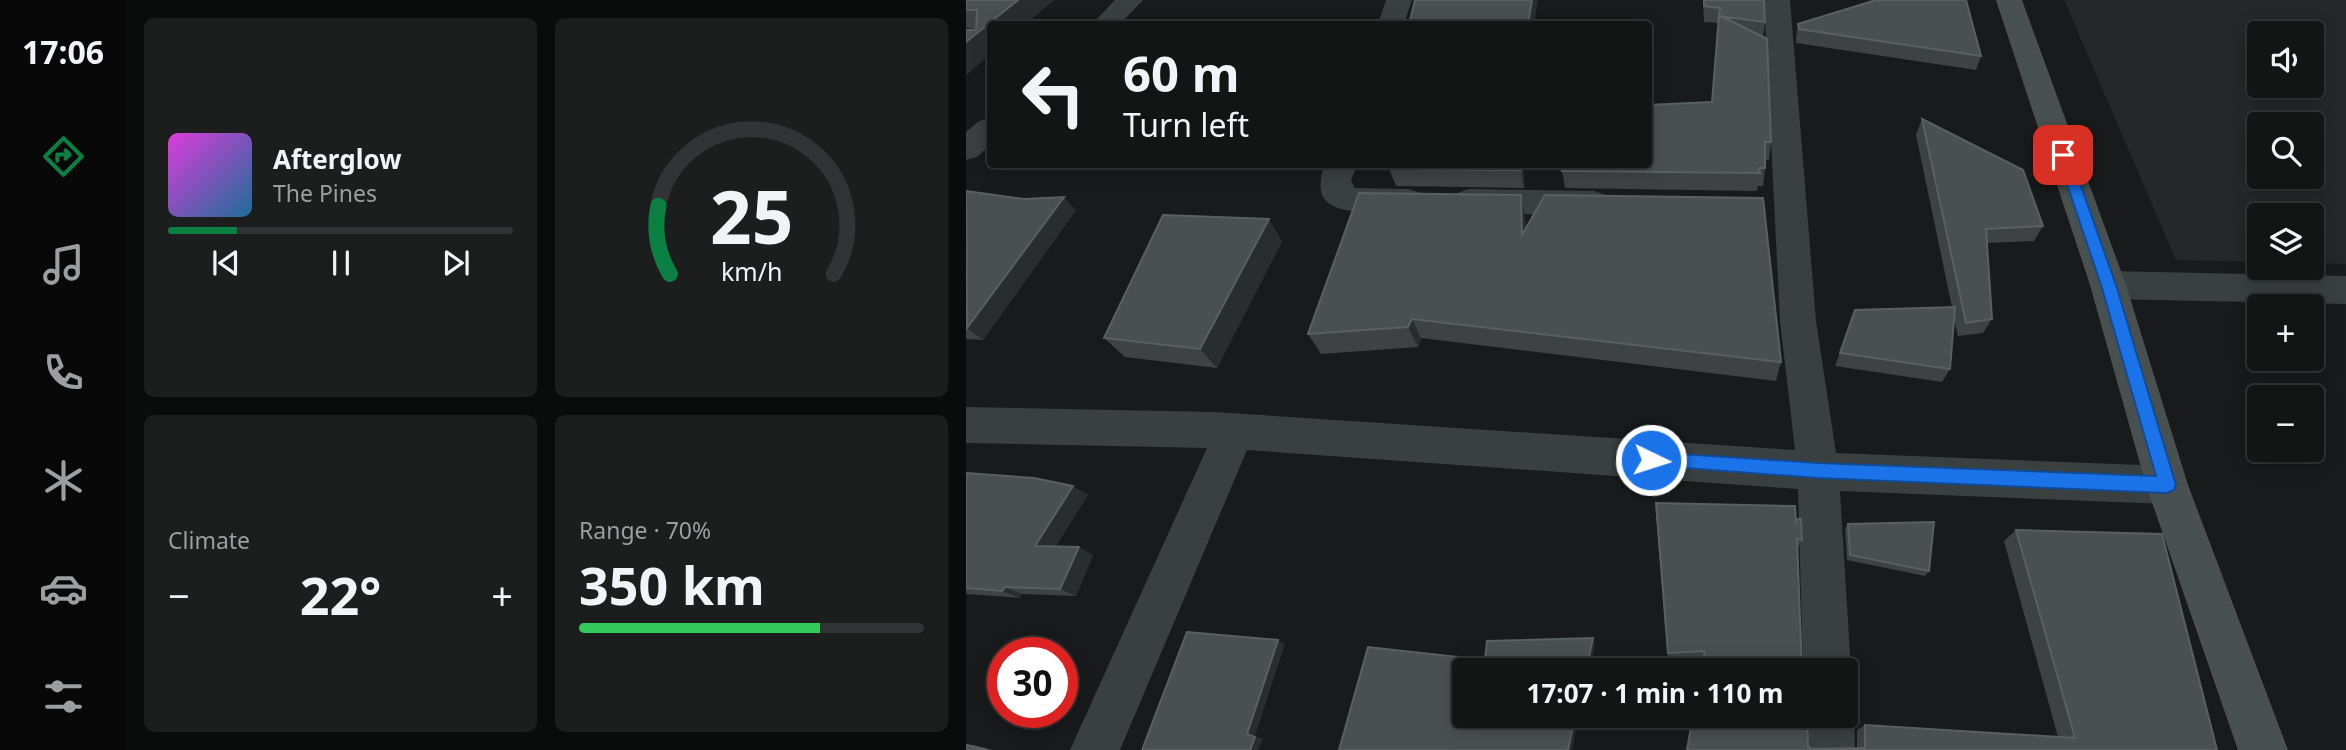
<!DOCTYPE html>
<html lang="en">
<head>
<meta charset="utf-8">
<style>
  :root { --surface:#131414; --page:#1c1d1d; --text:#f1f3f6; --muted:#9d9ea0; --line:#323334; --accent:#0b8043 }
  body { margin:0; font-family:"Noto Sans",sans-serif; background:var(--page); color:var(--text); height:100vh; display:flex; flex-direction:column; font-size:26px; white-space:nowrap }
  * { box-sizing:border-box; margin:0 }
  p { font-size:23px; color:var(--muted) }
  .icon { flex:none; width:38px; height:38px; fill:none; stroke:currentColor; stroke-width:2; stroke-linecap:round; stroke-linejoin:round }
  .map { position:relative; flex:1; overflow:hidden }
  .drawer { display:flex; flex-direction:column; gap:18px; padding:18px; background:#0a0b0b; width:840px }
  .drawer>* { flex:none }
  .top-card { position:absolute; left:21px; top:21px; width:665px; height:147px; border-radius:7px; box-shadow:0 4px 18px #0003,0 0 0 2px var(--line); background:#131414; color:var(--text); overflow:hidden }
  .buttons { position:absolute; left:1281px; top:21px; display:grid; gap:14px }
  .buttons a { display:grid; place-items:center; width:77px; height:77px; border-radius:7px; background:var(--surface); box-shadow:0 4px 18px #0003,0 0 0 2px var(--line); font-size:35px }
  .speed { position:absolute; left:21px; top:637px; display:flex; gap:14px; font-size:35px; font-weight:700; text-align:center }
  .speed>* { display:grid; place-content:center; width:91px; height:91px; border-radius:50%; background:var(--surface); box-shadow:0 4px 18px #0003,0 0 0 2px var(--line); line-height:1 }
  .speed .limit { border:10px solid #d22; background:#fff; color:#111 }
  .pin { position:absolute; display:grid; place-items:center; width:60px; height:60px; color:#fff; margin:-30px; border-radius:14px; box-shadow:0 4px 10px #0006 }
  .me { position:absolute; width:77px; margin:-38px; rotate:94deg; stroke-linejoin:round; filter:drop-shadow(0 0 5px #0008) }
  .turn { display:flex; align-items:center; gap:24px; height:147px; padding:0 21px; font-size:32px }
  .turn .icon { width:91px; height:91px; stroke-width:2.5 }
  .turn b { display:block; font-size:49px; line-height:60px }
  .big { font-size:52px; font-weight:700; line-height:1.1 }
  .drawer .card { flex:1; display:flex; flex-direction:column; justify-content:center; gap:10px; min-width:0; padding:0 24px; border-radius:10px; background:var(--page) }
  .drawer .dial { align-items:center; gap:0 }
  .dial svg { height:182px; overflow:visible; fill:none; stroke:var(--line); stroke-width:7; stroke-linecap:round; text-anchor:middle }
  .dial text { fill:var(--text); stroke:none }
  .song { display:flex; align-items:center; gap:21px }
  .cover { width:84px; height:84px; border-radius:10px; background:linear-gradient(135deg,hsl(300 70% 55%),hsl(200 70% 35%)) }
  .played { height:7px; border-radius:4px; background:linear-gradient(90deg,var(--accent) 20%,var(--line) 20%) }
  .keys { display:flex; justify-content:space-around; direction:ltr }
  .heat { display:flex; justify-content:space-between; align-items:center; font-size:38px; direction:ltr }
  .charge { height:10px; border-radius:5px; background:linear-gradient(90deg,#34c759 70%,var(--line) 0) }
  .drawer .tiles { flex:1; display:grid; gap:18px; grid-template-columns:repeat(2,1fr) }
  .trip { position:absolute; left:486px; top:658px; width:406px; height:70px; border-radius:7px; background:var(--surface); box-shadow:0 4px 18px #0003,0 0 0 2px var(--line); font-weight:700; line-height:70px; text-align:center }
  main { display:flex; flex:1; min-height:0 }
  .tab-bar { display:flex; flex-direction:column; width:126px; justify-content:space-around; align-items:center; background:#080808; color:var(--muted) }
  .tab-bar .icon { width:49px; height:49px }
  .tab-bar .selected { color:var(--accent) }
  .tab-bar b { font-size:32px; color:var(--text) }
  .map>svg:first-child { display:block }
  .built { fill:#252728; fill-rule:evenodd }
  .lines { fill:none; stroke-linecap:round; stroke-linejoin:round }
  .minor { fill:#3a3f40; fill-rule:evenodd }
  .secondary { fill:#485050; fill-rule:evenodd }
  .wall { fill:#3e4243 }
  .shaded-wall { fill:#2a2d2e }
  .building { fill:#4a4f50; stroke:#596060; stroke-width:2 }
  .route { fill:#1a73e8; stroke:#114b97; stroke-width:2 }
</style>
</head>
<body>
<main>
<nav class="tab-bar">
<b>17:06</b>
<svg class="icon selected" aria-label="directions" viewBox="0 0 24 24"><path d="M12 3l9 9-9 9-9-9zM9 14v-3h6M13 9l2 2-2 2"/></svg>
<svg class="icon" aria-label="music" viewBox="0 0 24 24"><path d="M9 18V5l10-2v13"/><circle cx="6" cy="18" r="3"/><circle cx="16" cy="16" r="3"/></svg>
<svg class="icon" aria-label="phone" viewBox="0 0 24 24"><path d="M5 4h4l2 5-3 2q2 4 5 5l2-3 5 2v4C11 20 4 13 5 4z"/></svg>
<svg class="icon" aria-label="climate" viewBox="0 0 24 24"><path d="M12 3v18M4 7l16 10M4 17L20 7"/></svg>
<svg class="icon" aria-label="car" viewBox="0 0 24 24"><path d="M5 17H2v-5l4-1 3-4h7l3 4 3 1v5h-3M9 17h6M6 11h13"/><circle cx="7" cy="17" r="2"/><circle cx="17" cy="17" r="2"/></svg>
<svg class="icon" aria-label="filters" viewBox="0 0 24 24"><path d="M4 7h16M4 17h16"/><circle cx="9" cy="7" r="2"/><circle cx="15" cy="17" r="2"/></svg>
</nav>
<section class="drawer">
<div class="tiles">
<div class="card">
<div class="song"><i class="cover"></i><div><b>Afterglow</b><p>The Pines</p></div></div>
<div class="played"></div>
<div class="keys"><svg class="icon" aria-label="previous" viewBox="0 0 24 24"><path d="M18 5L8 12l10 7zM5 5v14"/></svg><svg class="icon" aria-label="pause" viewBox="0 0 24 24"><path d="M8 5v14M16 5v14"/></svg><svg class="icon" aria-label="next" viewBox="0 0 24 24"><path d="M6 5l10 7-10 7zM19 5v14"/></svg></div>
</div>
<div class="card dial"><svg viewBox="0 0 100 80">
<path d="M14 69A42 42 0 1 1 86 69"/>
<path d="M14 69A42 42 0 0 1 9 39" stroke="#0b8043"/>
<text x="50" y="56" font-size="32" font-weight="700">25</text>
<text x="50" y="72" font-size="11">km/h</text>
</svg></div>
<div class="card"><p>Climate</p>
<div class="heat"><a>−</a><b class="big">22°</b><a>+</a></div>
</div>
<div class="card"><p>Range · 70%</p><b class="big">350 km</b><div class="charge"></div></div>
</div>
</section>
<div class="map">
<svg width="1380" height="750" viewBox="0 0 1380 750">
  <rect width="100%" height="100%" fill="#191a1b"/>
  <path class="built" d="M 1098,0 L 1380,0 L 1380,264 L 1346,263 L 1346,215 L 1293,215 L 1293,262 L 1210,260 ZM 1293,33 L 1346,33 L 1346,86 L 1293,86 ZM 1293,124 L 1346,124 L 1346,177 L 1293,177 Z"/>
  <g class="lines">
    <path class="minor" d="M 149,0 L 177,0 L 154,24 L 126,24 Z
      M 420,0 L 446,0 L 438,24 L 412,24 Z
      M 798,0 L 824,0 L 850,321 L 870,453 L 1201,466 L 1216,471 L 1222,485 L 1216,499 L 1201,504 L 874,491 L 885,670 L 880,681 L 880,670 L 837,670 L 832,489 L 281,450 L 154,750 L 104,750 L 241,448 L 0,443 L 0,407 L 248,412 L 829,450 L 814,321 Z
      M 24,118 L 24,145 L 11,157 L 0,160 L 0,132 L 13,121 Z
      M 359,164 L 391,164 L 385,181 L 389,188 L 443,189 L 455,193 L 459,201 L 455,209 C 440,214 426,213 411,212 C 376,212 342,210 359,164 Z
      M 503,189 L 628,191 L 640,195 L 645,203 L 640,211 L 628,215 L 503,213 L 491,209 L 487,201 L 491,193 Z
      M 1142,271 L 1380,276 L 1380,304 L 1142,299 L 1129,295 L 1124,285 L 1129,275 Z
      M 880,698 L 888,716 L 889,750 L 839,750 L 838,716 L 880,716 Z"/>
    <path class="secondary" d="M 1030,0 L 1056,0 L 1160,285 L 1222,485 L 1322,750 L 1272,750 L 1180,485 L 1124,285 Z"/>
  </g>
  <path class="wall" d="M 0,0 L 88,0 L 59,24 L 24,24 L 24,54 L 0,75 L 0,30 L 10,30 L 10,29 L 0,28 Z
    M 737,0 L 798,0 L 799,22 L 797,37 L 805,142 L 803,160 L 799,160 L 799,168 L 797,186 L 792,186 L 791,191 L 599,188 L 596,171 L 746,102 L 753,23 L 738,22 Z
    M 832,24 L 1015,56 L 1010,70 L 830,43 L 830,38 Z
    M 956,119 L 1077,226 L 1068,241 L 1021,243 L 1026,319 L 1017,333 L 992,336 L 988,319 L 984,369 L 976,382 L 869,366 L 889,310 L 986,307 L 950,135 Z
    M 557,164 L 558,188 L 430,186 L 423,169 Z
    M 0,191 L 110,210 L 17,340 L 0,339 Z
    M 559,217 L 560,229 L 815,362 L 810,381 L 455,338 L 452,347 L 355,354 L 342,334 Z
    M 316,241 L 251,368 L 159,357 L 138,338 Z
    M 0,473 L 122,495 L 89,547 L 127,555 L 110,596 L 56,594 L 54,598 L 0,594 Z
    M 690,503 L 830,520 L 836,540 L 831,550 L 737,658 L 702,660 L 690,515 Z
    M 882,524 L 963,571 L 959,576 L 881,560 L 879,529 Z
    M 1050,530 L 1251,750 L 721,750 L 838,721 L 842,746 L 845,749 L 891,748 L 891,730 L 899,725 L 1092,737 L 1038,541 Z
    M 0,744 L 8,745 L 27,750 L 0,750 Z"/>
  <path class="shaded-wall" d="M 52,0 L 88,0 L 59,24 L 24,24 L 24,54 L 0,75 L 0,42 Z
    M 566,0 L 572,0 L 568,24 L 562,24 Z
    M 554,164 L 557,164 L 558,188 Z
    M 555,195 L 559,217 L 561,257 L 556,235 Z
    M 98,197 L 110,210 L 17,340 L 1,328 Z
    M 303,219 L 316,241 L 251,368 L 234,349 Z
    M 446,319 L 455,338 L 452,347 L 442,327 Z
    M 107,486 L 122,495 L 85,554 L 69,546 Z
    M 113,547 L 127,555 L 110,596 L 94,589 Z
    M 39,587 L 56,594 L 54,598 L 36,591 Z
    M 627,638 L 629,645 L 623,670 L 620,670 Z
    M 312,640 L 319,644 L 289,736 L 297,739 L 292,750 L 284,750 L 281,734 Z
    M 609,716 L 613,716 L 606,750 L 602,750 Z"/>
  <path class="building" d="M 0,0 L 52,0 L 0,42 L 0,30 L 10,30 L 11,10 L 0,10 Z
    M 449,0 L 566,0 L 562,24 L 443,24 Z
    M 738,0 L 798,0 L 799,22 L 753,16 L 754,8 L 738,6 Z
    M 910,0 L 1000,0 L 1015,56 L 833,29 L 832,24 Z
    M 753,15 L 801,39 L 805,142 L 799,142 L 799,168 L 793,168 L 794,173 L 596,171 L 600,164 L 682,164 L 682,105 L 746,102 Z
    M 956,119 L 1057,170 L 1077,226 L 1020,229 L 1026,319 L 1000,323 Z
    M 425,164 L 554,164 L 555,170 L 423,169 Z
    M 0,191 L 58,199 L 98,197 L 1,328 Z
    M 393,193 L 555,195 L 556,235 L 579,195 L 797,198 L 815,362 L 446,319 L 442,327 L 342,334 Z
    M 197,215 L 303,219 L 234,349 L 138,338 Z
    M 989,307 L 984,369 L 874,353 L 889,310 Z
    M 0,473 L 68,478 L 107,486 L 69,546 L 113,547 L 94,589 L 39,587 L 36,591 L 0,588 Z
    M 690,503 L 829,506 L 830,523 L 830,519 L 835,519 L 836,540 L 831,539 L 836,670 L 736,670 L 739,651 L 702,653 Z
    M 968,522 L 963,571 L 884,555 L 882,524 Z
    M 1050,530 L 1196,534 L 1251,750 L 721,750 L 727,716 L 838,716 L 838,721 L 841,722 L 842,746 L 845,749 L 899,748 L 899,725 L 1109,738 Z
    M 221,632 L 312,640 L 281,734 L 289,737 L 284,750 L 176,750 Z
    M 627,638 L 620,670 L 499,670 L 499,716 L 609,716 L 602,750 L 373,750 L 402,647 L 519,660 L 521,641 Z
    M 0,745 L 21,750 L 0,750 Z"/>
  <path class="route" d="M 1097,151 L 1104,155 L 1150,285 L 1210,485 L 1208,490 L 1201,493 L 852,478 L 679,465 L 677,460 L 679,454 L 685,452 L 852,463 L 1190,476 L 1135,285 L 1091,155 Z"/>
</svg>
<div class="buttons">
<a><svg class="icon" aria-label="sound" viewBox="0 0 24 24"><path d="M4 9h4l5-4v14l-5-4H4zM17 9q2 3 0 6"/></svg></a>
<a><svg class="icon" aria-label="search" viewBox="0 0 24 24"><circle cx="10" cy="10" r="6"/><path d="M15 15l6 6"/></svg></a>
<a><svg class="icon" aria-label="layers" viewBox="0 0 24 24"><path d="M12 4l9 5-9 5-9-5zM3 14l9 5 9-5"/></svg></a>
<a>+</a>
<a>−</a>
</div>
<div class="speed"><div class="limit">30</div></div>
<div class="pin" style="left:1097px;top:155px;background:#d93025"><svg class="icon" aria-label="arrive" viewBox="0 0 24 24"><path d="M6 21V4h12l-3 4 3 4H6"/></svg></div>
<svg class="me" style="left:685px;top:460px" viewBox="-20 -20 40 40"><circle r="17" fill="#1a73e8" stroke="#fff" stroke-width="3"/><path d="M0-11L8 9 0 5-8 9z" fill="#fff"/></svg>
<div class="trip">17:07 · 1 min · 110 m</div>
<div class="top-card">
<div class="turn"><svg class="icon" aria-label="left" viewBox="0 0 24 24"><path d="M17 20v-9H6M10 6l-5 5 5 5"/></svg><div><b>60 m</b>Turn left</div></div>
</div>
</div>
</main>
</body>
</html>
